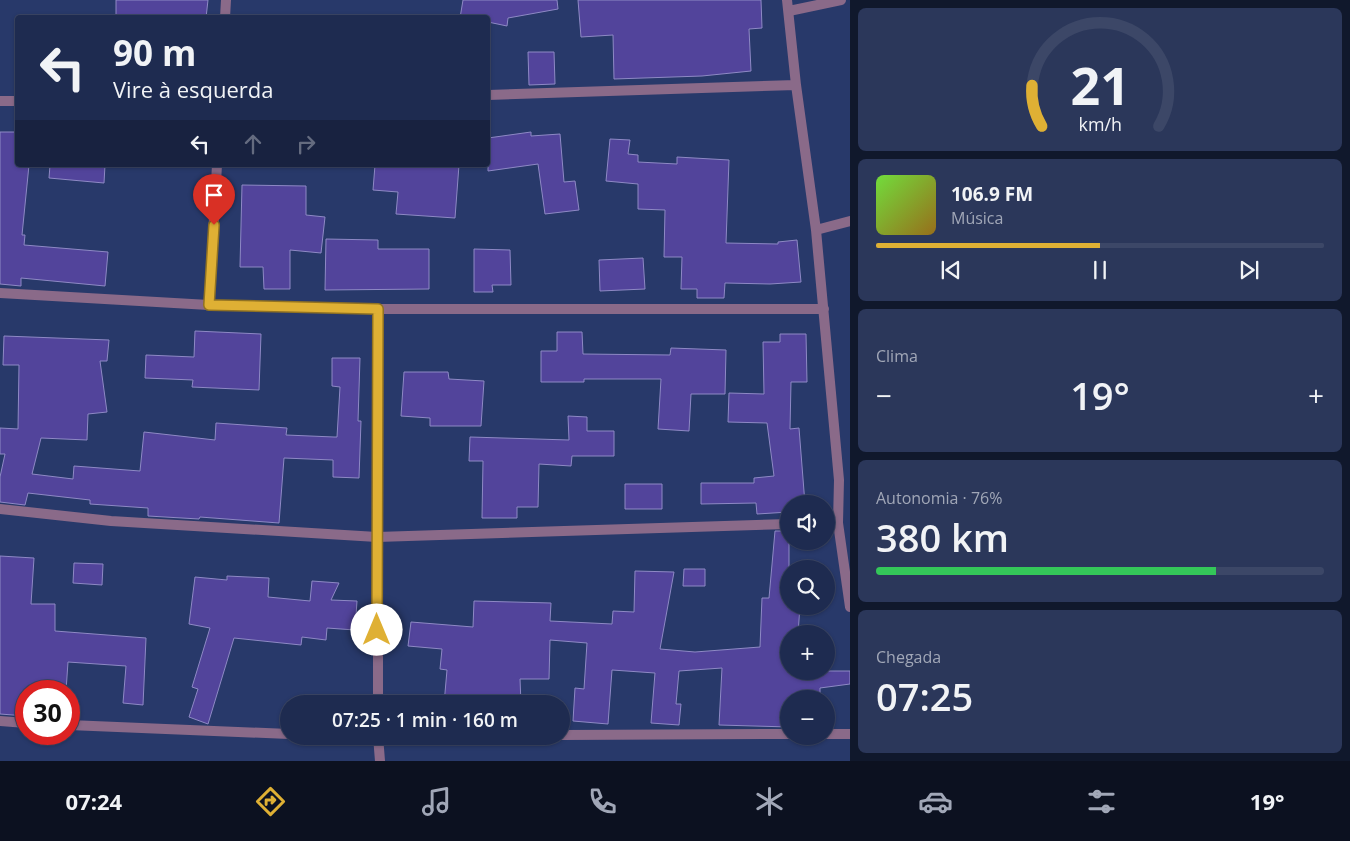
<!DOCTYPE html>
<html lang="pt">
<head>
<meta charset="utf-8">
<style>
  :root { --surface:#1e2b50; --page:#2b375a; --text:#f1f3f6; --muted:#a1a7b7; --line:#3c4767; --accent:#dfb034 }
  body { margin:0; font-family:"Open Sans",sans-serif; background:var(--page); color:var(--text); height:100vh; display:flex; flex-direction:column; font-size:19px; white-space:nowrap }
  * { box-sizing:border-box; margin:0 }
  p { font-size:16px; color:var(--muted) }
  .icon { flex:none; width:28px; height:28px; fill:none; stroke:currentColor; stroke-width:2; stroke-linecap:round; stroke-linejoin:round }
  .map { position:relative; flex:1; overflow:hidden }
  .drawer { display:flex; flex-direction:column; gap:8px; padding:8px; background:#10182c; width:500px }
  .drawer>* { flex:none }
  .guide { position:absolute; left:15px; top:15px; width:475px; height:152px; border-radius:5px; box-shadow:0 1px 4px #0004,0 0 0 1px var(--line); background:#1e2b50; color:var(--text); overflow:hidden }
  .buttons { position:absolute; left:780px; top:495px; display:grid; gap:10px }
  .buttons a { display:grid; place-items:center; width:55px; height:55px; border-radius:50%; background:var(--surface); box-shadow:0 1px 4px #0004,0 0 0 1px var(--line); font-size:25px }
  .speed { position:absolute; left:15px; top:680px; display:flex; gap:10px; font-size:25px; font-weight:700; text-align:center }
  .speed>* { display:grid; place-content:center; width:65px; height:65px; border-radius:50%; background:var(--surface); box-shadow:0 1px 4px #0004,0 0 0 1px var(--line); line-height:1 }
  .speed .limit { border:8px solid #d22; background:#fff; color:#111 }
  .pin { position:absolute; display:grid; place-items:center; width:42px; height:42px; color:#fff; margin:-51px -21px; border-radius:50% 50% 50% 0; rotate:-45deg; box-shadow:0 0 5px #0007 }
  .pin .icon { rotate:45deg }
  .me { position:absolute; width:55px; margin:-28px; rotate:0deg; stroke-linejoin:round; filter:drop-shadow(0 0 4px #0008) }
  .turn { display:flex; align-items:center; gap:18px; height:105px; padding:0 15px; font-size:22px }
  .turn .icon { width:65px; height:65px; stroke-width:2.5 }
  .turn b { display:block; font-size:35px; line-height:42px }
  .lanes { display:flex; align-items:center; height:48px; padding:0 15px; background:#0003; justify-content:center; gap:25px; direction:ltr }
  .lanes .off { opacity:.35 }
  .big { font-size:38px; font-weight:600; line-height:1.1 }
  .drawer .widget { flex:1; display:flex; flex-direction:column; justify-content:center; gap:8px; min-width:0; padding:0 18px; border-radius:8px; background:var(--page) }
  .drawer .dial { align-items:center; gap:0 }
  .dial svg { height:130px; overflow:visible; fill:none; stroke:var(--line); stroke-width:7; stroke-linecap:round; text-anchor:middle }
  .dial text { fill:var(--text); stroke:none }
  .song { display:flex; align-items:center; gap:15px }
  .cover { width:60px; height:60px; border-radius:8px; background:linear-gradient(135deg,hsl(100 70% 55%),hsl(40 70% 35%)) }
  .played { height:5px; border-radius:2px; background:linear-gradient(90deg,var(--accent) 50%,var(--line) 50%) }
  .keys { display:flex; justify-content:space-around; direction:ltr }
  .heat { display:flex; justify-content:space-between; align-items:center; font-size:28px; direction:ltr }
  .charge { height:8px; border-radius:4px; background:linear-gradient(90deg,#34c759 76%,var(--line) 0) }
  .trip { position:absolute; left:280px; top:695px; width:290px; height:50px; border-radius:25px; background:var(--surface); box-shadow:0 1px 4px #0004,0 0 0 1px var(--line); font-weight:600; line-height:50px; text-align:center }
  .tab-bar { display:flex; height:80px; justify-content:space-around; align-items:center; background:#0c1120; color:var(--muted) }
  .tab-bar .icon { width:35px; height:35px }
  .tab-bar .current { color:var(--accent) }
  .tab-bar b { font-size:22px; color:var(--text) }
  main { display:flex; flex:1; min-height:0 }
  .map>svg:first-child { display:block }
  .building { fill:#52449b; stroke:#8e89c5 }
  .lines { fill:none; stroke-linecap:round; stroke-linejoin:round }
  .minor { stroke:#8a6a89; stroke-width:10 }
  .route-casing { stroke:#917222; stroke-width:12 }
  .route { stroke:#dfb034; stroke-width:9 }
</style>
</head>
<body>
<main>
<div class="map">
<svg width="850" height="761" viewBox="0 0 850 761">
  <rect width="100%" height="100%" fill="#28396a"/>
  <path class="building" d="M 116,0 L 208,0 L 206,18 L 116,18 Z
    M 463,0 L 557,0 L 558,9 L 508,18 L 507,26 L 488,22 L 488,18 L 460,18 Z
    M 578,0 L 761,0 L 762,28 L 749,29 L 751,71 L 702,76 L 614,79 L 613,35 L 581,37 Z
    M 528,52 L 554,52 L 555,84 L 529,85 Z
    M 0,132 L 18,132 L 18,165 L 29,165 L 22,235 L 25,235 L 24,245 L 108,252 L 105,286 L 21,278 L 21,286 L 0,284 Z
    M 531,132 L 531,136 L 560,134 L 564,182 L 575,181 L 579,210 L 545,214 L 538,164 L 488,171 L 488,138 Z
    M 610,139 L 630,140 L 628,154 L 638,155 L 638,162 L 677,164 L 677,157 L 729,160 L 726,243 L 778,244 L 778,242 L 797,240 L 801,282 L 770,284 L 725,283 L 724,298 L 697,298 L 697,289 L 681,289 L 682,257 L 664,257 L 665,210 L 638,209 L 638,184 L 606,181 Z
    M 50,165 L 105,165 L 104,183 L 49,178 Z
    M 375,165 L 459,165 L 455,218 L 396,214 L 398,192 L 373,190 Z
    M 242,185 L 306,186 L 306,215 L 325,217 L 321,253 L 290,250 L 290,289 L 264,289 L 263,267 L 240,267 Z
    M 326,239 L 378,240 L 378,249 L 429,249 L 429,289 L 325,290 Z
    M 474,249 L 510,250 L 511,285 L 492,285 L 493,292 L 474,292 Z
    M 643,258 L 645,289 L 600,291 L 599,260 Z
    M 195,331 L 261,334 L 259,390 L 192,387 L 193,380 L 145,378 L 146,355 L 194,357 Z
    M 557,332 L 582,332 L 583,354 L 670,355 L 671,348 L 726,350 L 725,394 L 691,394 L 689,431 L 658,429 L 661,379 L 584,379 L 584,382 L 541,382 L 541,351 L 557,351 Z
    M 780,334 L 806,334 L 807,382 L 791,382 L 790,429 L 799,428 L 805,504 L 789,504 L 789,512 L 757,514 L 756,503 L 701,504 L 701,483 L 754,483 L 754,478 L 774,476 L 767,423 L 728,422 L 729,393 L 764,394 L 763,342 L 780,342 Z
    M 4,336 L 109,340 L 107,361 L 100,361 L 107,412 L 88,414 L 87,440 L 41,438 L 32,474 L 73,479 L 74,466 L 140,471 L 144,432 L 215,440 L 216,423 L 287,428 L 286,435 L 334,437 L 337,437 L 340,387 L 332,386 L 332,358 L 360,358 L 358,421 L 361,421 L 359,478 L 333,477 L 333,460 L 284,458 L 279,523 L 200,517 L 199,519 L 148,516 L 148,508 L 90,504 L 90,500 L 28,493 L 25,505 L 0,502 L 0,477 L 5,454 L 0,454 L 0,428 L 18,429 L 19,365 L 3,365 Z
    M 404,372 L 448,372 L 449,379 L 484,381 L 481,426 L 430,426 L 430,418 L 401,416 Z
    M 568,416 L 587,417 L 587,431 L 614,431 L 614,456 L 572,456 L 571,466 L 539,464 L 538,507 L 517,507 L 517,518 L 482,518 L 483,461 L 469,461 L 470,437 L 569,440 Z
    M 625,484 L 662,484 L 662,509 L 625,509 Z
    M 775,531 L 789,531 L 789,606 L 800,606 L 798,634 L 789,634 L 789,671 L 850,671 L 850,684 L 820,688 L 820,699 L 789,699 L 789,727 L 719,725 L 722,668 L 679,671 L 676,704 L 681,704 L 679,725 L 651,723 L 655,673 L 612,670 L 608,724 L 573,721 L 575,688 L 584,689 L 587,643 L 550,640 L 549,679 L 520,679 L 521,704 L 444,704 L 447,670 L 440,669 L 442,649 L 408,646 L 411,622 L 473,627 L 474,601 L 551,603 L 550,621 L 612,624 L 613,611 L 634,612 L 635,571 L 674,572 L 660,649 L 695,652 L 760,647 L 762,598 L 769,598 Z
    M 0,556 L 34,558 L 31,604 L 55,604 L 55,631 L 146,638 L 143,705 L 123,703 L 126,666 L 68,662 L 66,691 L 26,691 L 26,716 L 0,714 Z
    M 74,563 L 103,564 L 102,585 L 73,583 Z
    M 684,569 L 705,569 L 705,586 L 683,586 Z
    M 227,576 L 269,578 L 268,597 L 310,601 L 312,581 L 339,583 L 331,600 L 357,601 L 355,630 L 327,628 L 326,640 L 302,637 L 301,645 L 234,638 L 208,724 L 189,717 L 198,689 L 192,687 L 210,628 L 189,624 L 195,577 L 227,580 Z"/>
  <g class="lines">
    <path class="minor" d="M 787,0 L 796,85 L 816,230 L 839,480 L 838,523 L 850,607
      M 789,11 L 841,0
      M 225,18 L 226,0
      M 488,95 L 796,85
      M 0,101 L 18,101
      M 816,230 L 850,221
      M 0,293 L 209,305 L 378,309 L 824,309
      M 209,305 L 217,165
      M 0,509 L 111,521 L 377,537 L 789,524
      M 826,523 L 838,523
      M 378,704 L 378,309
      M 0,721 L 26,723
      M 69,725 L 289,734
      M 826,734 L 850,734
      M 561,735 L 789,734
      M 378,736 L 380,761"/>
  </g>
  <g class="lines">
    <g class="route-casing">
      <path id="route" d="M 214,225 L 209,305 L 378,309 L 377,630"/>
    </g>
    <use href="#route" class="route"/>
  </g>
</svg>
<div class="buttons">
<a><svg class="icon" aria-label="sound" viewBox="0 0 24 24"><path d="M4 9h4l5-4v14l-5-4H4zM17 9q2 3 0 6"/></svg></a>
<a><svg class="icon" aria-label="search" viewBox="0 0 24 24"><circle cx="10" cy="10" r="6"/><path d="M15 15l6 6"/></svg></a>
<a>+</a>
<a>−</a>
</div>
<div class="speed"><div class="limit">30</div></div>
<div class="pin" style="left:214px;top:225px;background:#d93025"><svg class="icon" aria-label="arrive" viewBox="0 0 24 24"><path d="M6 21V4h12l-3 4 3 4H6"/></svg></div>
<svg class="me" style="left:377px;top:630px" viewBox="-20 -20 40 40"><circle r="19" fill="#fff"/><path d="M0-13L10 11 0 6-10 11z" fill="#dfb034"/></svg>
<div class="trip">07:25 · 1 min · 160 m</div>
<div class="guide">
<div class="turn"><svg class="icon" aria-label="left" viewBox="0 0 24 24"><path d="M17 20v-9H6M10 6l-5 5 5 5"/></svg><div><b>90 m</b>Vire à esquerda</div></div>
<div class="lanes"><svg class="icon" aria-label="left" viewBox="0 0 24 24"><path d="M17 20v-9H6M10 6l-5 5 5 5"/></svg><svg class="icon off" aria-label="ahead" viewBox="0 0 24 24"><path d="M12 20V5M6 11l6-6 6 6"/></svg><svg class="icon off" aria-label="right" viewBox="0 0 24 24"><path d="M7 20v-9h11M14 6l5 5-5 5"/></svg></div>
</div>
</div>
<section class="drawer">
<div class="widget dial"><svg viewBox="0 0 100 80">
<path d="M14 69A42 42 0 1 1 86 69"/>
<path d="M14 69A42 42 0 0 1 8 44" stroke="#dfb034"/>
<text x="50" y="56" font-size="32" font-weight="700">21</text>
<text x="50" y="72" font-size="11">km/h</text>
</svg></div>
<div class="widget">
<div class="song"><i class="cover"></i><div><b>106.9 FM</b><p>Música</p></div></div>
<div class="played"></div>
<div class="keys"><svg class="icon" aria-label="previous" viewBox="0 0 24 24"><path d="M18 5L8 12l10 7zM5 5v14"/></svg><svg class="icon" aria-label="pause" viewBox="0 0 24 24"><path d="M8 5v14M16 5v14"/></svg><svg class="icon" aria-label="next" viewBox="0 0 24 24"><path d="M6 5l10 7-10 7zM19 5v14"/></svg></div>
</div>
<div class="widget"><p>Clima</p>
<div class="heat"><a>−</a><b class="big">19°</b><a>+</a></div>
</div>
<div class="widget"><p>Autonomia · 76%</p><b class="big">380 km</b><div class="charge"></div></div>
<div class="widget"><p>Chegada</p><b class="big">07:25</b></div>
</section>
</main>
<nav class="tab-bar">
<b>07:24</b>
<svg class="icon current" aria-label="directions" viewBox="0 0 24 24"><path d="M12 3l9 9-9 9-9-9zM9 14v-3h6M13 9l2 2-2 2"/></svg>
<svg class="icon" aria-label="music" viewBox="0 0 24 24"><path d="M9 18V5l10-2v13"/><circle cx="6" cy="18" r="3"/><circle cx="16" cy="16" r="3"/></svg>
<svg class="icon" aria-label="phone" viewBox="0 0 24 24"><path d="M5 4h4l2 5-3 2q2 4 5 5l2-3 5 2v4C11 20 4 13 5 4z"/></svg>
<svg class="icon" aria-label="climate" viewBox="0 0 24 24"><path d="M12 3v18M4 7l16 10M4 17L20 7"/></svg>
<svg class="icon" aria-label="car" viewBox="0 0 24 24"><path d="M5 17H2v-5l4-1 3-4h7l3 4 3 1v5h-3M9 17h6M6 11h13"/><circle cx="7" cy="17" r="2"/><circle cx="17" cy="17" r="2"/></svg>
<svg class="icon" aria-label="filters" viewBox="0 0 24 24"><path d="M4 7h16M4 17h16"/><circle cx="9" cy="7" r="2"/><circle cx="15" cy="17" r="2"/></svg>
<b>19°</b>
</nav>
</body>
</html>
